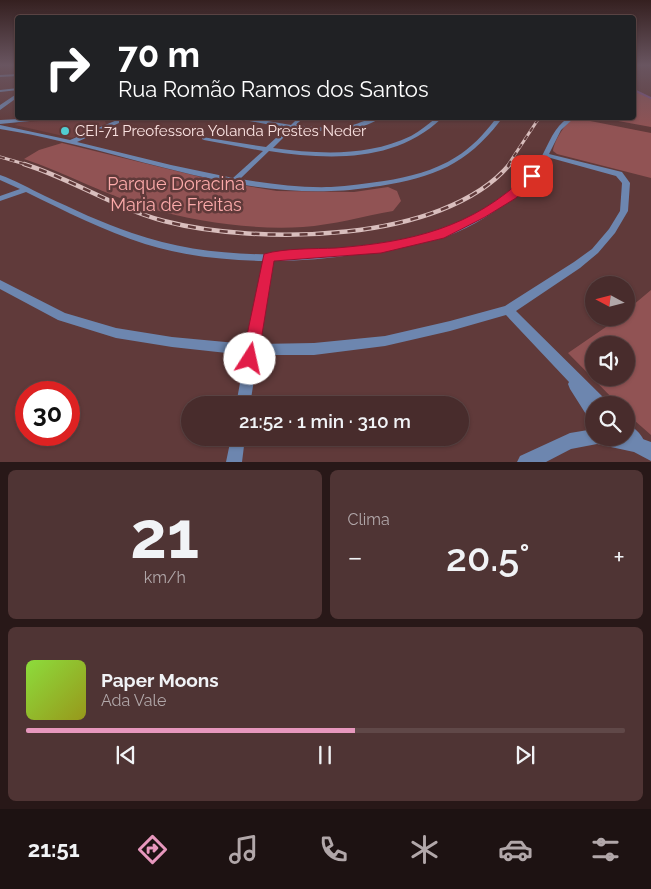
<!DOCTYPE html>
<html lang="pt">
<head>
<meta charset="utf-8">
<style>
  :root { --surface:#482c2c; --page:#4f3434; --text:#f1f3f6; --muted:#b1a7a9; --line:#604848; --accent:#e797bd }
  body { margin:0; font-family:Raleway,sans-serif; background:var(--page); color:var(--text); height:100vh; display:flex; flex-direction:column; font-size:19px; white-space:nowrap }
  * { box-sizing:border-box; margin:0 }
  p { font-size:16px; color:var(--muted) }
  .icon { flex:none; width:28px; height:28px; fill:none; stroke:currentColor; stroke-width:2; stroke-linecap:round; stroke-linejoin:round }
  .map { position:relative; height:462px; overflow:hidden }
  .side { display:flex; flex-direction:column; gap:8px; padding:8px; background:#281818; flex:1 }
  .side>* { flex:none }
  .hud { position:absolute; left:15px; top:15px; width:621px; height:105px; border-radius:5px; box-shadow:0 1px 4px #0004,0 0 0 1px var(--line); background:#202124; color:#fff; overflow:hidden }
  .needle { width:32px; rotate:277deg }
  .tools { position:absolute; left:585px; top:276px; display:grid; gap:10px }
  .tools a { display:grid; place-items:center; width:50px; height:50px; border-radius:50%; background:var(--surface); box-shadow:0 1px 4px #0004,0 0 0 1px var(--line); font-size:25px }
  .speed { position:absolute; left:15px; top:381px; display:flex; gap:10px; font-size:25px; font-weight:700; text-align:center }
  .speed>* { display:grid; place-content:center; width:65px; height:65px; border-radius:50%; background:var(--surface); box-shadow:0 1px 4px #0004,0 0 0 1px var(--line); line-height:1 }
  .speed .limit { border:8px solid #d22; background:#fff; color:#111 }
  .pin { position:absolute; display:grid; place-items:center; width:42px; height:42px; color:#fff; margin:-21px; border-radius:10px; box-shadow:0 2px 8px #0006 }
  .me { position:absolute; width:55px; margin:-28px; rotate:10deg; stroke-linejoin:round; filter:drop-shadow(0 0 4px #0008) }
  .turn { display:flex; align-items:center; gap:18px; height:105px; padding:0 20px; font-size:22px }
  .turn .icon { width:65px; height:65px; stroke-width:2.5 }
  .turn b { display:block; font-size:35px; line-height:42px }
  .big { font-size:38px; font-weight:600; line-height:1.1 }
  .side .card { flex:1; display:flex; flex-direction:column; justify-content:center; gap:8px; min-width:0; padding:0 18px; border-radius:8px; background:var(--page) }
  .side .dial { align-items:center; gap:0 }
  .dial b { font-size:65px; line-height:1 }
  .song { display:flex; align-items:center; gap:15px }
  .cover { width:60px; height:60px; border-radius:8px; background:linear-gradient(135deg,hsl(90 70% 55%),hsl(60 70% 35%)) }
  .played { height:5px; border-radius:2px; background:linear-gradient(90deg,var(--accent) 55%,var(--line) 55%) }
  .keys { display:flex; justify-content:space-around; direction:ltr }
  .heat { display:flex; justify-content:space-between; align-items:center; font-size:28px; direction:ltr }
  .side .tiles { flex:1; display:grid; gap:8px; grid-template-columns:1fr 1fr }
  .card:last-child { grid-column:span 2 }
  .trip { position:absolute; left:181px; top:396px; width:288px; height:50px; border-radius:25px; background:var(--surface); box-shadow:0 1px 4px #0004,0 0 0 1px var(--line); font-weight:600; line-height:50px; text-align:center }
  .dock { display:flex; height:80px; justify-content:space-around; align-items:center; background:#1d1212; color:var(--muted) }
  .dock .icon { width:35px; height:35px }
  .dock .current { color:var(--accent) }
  .dock b { font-size:22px; color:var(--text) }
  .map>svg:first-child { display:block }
  .built { fill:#704142 }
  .green { fill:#915354; fill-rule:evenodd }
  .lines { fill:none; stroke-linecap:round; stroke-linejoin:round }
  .stream { stroke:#795082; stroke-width:2 }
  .minor { fill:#6d86af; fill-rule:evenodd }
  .tertiary { fill:#6d86af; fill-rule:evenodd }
  .rail-far1-casing { stroke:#d9bebd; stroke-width:3 }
  .rail-casing { stroke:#d9bebd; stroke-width:4.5 }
  .rail-far1 { stroke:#603a3a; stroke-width:2; stroke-dasharray:5; stroke-linecap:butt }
  .rail { stroke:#603a3a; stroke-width:2.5; stroke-dasharray:8; stroke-linecap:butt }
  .route { fill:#e11d48; stroke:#92132f }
  .poi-dot { fill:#51ccd2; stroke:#603a3a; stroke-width:2 }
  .labels { text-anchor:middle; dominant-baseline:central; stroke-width:5; stroke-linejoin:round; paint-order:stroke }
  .far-poi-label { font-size:15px; fill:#fae2e1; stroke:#603a3a; text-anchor:start }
  .park-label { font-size:18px; fill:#fcaaaa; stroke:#603a3a }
</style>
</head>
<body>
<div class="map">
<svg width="651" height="462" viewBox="0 0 651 462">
  <rect width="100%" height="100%" fill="#603a3a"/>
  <path class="built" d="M 75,119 L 100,120 L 105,121 L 106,124 L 72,138 L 15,125 L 20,122 Z"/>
  <path class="green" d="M 634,90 L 651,98 L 651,127 L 602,118 L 634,118 Z
    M 575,118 L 651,133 L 651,178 L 557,154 L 553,151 C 554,141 566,121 575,118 Z
    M 62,143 L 217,181 L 277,191 L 354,192 L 388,187 L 397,191 L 401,201 L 393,211 C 364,216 333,225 303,227 C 251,230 198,222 148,208 C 106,195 66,173 24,159 L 39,150 Z
    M 651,290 L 651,435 L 626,413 L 626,405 L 619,405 L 568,353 L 619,318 L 626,318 L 626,311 ZM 594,345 L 626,345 L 626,378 L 594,378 Z"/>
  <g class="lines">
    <path class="stream" d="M 634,90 L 651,98"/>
    <path class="minor" d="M 18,74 L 18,76 L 0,77 L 0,75 Z
      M 18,88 L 18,90 L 0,92 L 0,90 Z
      M 18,93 L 18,97 L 0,110 L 0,105 Z
      M 40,118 L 127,118 L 124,120 L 62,120 L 60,118 L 0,124 L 0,120 Z
      M 242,118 L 250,118 L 291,125 L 298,118 L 303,118 L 296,125 C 312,127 329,129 345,127 C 357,125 369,117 380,118 C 355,135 321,132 293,128 L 273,148 C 319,154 367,157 411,136 C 420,131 428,124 436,118 L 442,118 C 395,163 329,160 269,151 L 240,179 C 270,184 301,188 331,187 C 349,186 367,183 384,181 C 409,177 434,171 456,157 C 471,148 483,135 494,121 L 493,118 L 497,118 L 500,121 C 466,165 434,177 380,186 C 364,188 348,191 331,191 C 219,195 109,146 0,129 L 0,125 L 70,140 L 117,120 L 119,121 L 119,123 L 77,142 L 171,165 L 233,178 L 263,151 L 204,140 L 202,139 L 202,137 L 266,147 L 287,128 L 244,120 Z
      M 568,118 L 574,118 L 561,130 L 549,154 L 622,172 L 630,183 L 628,211 L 615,233 L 598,253 L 580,268 L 516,311 L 606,400 L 608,405 L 594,405 L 594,421 L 589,419 L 570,389 L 568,384 L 569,382 L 506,315 L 450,331 L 385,346 L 314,355 L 258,355 L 250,405 L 236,405 L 245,355 L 172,347 L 116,338 L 58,320 L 0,289 L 0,280 L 65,313 L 116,328 L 172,337 L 247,344 L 263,261 C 223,260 183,256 145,244 C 104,231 65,211 26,192 L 0,201 L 0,196 L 20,189 L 0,180 L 0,175 C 15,180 30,189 45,196 C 73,209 102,223 132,233 C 215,262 309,258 394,241 C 407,239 422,238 435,234 C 460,225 483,211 505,197 C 520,187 532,173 541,158 C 549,143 554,127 568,118 ZM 547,157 L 616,176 L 622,183 L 620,211 L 609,229 L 592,249 L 574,262 L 505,306 L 450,321 L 385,336 L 314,343 L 259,344 L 272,261 C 316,261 359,255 402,246 C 414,244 427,242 439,239 C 479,226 527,194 547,157 Z
      M 626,424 C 634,427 641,433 644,441 L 642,446 L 637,448 L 632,446 L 622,438 L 626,438 Z
      M 231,438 L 245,438 L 242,462 L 226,462 Z"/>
    <path class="tertiary" d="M 594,429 L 594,438 L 626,438 L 626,433 L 651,442 L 651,461 L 634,452 L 597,444 L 571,449 L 546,462 L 517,462 L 520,456 L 570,433 Z"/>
    <g class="rail-far1-casing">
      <path id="rail-far1" d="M 0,157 L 28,165
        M 508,165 L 539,118"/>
    </g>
    <g class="rail-casing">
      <path id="rail" d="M 24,164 C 72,179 115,208 164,221 C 256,245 443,244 510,164"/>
    </g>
    <use href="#rail-far1" class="rail-far1"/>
    <use href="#rail" class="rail"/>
  </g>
  <linearGradient id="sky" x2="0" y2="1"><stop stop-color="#352020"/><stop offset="0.5" stop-color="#695560"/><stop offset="1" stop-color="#695560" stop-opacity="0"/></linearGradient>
  <rect width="651" height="130" fill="url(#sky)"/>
  <path class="route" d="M 532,173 L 536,176 L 516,198 L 485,217 L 444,238 L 381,253 L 274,261 L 258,359 L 256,364 L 250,367 L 244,364 L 242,359 L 264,254 C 285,248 314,249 336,248 C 411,242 473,228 528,174 Z"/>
  <circle class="poi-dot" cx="65" cy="131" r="5"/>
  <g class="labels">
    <g class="far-poi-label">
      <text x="75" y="131">CEI-71 Preofessora Yolanda Prestes Neder</text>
    </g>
    <g class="park-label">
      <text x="176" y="183">Parque Doracina<tspan x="176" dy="21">Maria de Freitas</tspan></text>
    </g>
  </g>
</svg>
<div class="tools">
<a><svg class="needle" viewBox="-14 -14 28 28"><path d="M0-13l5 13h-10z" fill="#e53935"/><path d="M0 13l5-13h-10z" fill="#b1a7a9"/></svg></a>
<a><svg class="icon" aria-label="sound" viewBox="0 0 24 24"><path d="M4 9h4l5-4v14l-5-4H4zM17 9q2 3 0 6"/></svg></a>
<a><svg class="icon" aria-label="search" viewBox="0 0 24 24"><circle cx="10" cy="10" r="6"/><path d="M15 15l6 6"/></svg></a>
</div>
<div class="speed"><div class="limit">30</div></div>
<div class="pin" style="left:532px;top:176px;background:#d93025"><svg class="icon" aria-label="arrive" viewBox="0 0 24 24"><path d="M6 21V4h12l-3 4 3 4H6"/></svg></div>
<svg class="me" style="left:250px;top:359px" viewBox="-20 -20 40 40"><circle r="19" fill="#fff"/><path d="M0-13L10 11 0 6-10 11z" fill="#e11d48"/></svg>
<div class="trip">21:52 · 1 min · 310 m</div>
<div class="hud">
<div class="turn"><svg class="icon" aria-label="right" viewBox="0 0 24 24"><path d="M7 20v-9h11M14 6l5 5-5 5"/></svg><div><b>70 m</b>Rua Romão Ramos dos Santos</div></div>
</div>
</div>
<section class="side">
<div class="tiles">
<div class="card dial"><b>21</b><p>km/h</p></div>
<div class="card"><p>Clima</p>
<div class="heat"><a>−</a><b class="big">20.5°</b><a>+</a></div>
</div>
<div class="card">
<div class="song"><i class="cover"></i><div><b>Paper Moons</b><p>Ada Vale</p></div></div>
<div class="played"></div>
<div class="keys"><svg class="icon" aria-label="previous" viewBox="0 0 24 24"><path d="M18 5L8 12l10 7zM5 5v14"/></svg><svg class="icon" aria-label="pause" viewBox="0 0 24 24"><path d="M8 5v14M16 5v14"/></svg><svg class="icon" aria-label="next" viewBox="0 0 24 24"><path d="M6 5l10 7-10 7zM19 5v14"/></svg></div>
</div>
</div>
</section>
<nav class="dock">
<b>21:51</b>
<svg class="icon current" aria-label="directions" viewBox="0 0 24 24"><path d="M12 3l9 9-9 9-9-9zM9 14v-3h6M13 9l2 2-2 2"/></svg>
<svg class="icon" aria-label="music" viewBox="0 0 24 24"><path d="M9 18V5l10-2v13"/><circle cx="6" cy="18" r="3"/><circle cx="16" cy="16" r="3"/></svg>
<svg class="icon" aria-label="phone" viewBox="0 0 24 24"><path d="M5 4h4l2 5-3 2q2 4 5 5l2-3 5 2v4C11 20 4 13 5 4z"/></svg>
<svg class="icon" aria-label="climate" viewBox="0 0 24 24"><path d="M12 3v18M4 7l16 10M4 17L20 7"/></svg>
<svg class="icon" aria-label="car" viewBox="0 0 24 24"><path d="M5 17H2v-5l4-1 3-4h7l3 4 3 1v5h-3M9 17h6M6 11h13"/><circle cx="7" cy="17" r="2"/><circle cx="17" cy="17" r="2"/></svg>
<svg class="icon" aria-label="filters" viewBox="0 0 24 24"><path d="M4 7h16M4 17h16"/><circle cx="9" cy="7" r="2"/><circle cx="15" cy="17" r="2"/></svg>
</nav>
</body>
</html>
